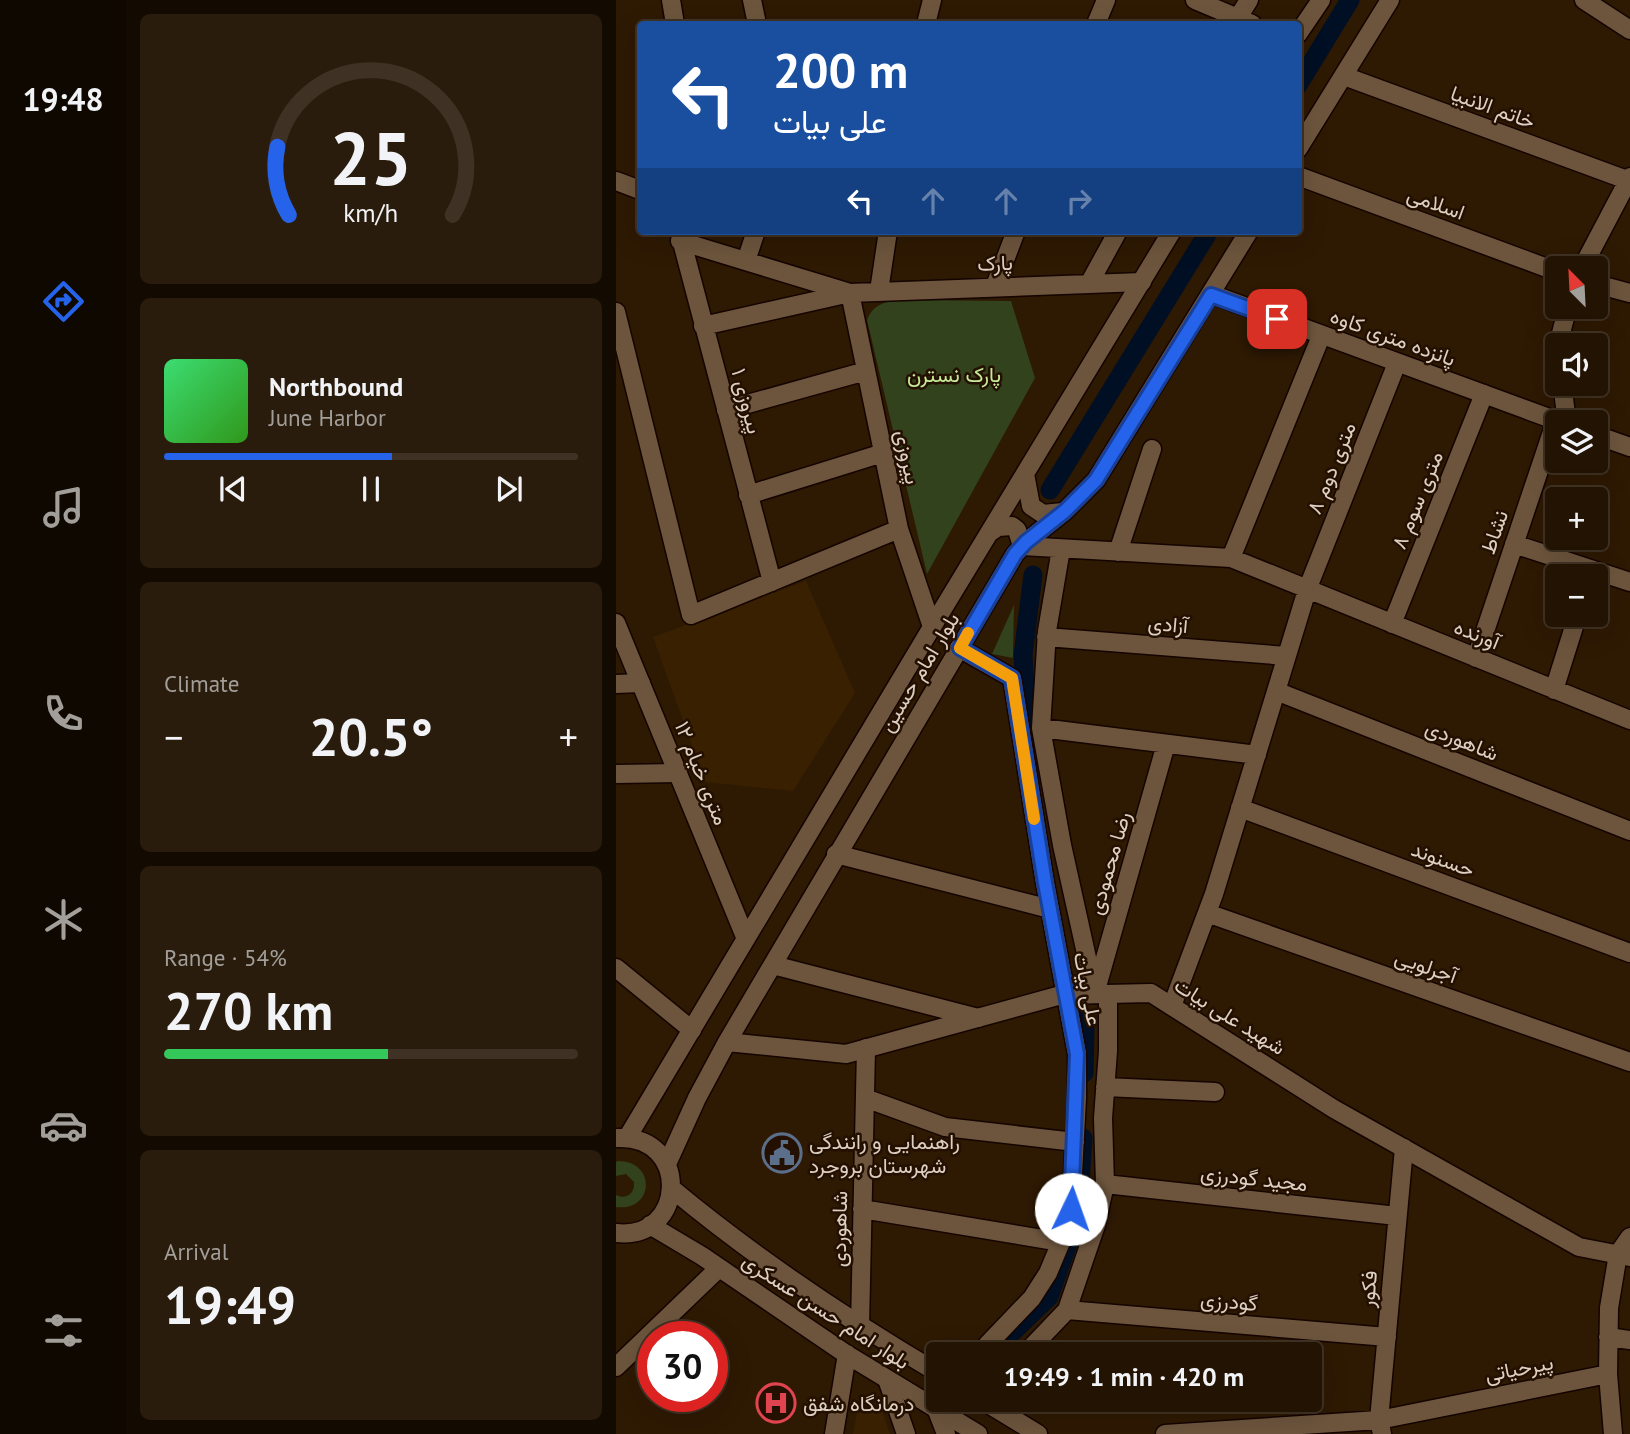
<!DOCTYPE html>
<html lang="en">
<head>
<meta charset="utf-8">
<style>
  :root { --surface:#221302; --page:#2a1c0c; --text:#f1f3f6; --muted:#a29e99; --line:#3f3224; --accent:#2563eb }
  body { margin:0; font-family:"PT Sans",Vazirmatn,sans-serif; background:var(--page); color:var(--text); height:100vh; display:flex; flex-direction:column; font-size:26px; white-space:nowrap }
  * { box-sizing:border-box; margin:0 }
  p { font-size:23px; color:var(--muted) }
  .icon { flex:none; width:38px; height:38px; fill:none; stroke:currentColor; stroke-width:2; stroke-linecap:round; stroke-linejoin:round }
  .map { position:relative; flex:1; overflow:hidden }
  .details { display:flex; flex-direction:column; gap:14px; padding:14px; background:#130a01; width:490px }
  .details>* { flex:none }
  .banner { position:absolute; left:21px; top:21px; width:665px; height:214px; border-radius:7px; box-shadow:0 7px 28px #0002,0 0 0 2px var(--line); background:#1a4fa0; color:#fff; overflow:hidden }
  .needle { width:46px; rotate:336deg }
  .tools { position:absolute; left:929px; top:256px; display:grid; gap:14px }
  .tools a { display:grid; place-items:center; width:63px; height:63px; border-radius:7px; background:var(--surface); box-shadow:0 7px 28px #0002,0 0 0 2px var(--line); font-size:35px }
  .speed { position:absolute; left:21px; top:1321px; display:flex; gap:14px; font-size:35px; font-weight:700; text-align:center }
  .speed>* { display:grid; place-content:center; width:91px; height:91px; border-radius:50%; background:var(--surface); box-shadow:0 7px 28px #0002,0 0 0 2px var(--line); line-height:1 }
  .speed .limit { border:10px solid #d22; background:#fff; color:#111 }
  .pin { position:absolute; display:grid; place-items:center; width:60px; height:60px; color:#fff; margin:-30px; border-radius:14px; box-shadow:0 4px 10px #0006 }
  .me { position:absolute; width:77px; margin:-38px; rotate:3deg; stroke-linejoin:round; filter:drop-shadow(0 0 5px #0008) }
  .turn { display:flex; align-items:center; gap:24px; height:147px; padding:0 21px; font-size:32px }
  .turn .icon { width:91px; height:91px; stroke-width:2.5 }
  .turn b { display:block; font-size:49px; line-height:60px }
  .lanes { display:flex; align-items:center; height:66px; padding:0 21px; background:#0003; justify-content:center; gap:35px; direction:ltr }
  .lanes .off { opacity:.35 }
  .big { font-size:52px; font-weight:700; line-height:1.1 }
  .details .card { flex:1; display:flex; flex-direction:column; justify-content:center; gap:10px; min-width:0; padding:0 24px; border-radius:10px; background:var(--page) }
  .details .dial { align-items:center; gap:0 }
  .dial svg { height:182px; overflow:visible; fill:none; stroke:var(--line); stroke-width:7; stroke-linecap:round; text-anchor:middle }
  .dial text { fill:var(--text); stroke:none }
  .song { display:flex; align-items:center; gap:21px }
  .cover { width:84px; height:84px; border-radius:10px; background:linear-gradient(135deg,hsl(140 70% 55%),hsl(110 70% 35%)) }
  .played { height:7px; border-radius:4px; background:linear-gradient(90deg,var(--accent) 55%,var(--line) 55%) }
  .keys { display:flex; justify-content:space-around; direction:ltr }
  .heat { display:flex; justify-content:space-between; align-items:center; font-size:38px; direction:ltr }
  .charge { height:10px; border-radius:5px; background:linear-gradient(90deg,#34c759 54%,var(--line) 0) }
  .trip { position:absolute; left:310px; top:1342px; width:396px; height:70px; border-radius:7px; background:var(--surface); box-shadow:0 7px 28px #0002,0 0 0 2px var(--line); font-weight:700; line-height:70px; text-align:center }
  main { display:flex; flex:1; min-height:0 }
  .tabs { display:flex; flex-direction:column; width:126px; justify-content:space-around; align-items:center; background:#0e0801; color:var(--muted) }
  .tabs .icon { width:49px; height:49px }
  .tabs .current { color:var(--accent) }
  .tabs b { font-size:32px; color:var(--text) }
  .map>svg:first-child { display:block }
  .built { fill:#392001 }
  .green { fill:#32421d }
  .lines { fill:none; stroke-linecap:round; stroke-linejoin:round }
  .canal { stroke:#000f24; stroke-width:19 }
  .street-casing { stroke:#150400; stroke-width:21 }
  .secondary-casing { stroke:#150400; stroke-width:21 }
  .street { stroke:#6d553d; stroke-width:18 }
  .secondary { stroke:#6d553d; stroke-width:18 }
  .route-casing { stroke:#184099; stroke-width:18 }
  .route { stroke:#2563eb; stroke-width:12 }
  .slow { stroke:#f59e0b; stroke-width:12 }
  .labels { text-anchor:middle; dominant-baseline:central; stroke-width:5; stroke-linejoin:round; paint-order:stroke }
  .street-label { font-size:21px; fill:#ddcfc2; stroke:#241000 }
  .park-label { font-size:21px; fill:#c5eb98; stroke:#241000 }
  .poi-label { font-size:21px; fill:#ddcfc2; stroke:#241000; text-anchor:start }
</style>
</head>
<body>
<main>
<nav class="tabs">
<b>19:48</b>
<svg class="icon current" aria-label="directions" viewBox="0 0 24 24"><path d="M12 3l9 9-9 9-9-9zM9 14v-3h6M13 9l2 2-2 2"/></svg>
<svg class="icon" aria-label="music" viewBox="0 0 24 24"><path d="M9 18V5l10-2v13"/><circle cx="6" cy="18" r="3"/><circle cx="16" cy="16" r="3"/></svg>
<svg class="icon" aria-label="phone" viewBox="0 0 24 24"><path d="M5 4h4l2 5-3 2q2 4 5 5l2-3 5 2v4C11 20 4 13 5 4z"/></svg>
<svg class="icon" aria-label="climate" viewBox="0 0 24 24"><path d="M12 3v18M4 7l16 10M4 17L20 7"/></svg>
<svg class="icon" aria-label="car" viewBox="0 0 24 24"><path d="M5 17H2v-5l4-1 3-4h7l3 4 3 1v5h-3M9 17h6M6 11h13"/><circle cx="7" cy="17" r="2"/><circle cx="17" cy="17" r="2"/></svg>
<svg class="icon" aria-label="filters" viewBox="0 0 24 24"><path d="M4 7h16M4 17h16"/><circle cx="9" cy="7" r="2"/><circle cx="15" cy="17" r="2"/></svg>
</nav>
<section class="details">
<div class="card dial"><svg viewBox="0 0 100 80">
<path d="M14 69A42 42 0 1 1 86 69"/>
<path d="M14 69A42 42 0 0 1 9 39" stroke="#2563eb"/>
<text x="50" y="56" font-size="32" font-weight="700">25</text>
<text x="50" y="72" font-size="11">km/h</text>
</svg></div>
<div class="card">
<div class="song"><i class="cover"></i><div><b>Northbound</b><p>June Harbor</p></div></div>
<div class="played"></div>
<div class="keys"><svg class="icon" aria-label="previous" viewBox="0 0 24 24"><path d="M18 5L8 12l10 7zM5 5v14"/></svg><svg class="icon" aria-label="pause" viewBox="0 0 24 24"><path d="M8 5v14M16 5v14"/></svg><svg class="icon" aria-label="next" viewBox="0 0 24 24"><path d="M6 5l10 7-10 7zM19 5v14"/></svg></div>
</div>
<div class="card"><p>Climate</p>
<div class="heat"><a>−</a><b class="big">20.5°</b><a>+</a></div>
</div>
<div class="card"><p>Range · 54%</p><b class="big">270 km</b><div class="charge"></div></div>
<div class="card"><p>Arrival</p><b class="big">19:49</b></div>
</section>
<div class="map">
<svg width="1014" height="1434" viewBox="0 0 1014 1434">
  <rect width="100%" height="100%" fill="#2e1903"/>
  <path class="built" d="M 190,581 L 239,693 L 177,791 L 89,782 L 37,637 Z
    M 266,1411 L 274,1434 L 237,1434 L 241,1413 Z"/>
  <path class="green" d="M 286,300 L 395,301 L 419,378 L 311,574 L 251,320 C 258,303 269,302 286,300 Z
    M 398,605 L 397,658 L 376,654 Z
    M 2,1161 C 41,1161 38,1212 0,1207 L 0,1195 C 10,1200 19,1194 18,1182 L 10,1174 L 0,1176 L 0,1162 Z"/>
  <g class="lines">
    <path class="canal" d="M 682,85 L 734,0
      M 434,490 L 593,231
      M 412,745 L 407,655 L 417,575
      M 466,1015 L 469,1029 L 468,1073
      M 463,1199 L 467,1138
      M 374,1354 L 433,1297 L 455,1235"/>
    <g class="street-casing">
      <path id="street" d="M 55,0 L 59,24
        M 136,0 L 141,24
        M 579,0 L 636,24
        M 968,0 L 1014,30
        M 310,24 L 316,0
        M 480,24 L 490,0
        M 618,24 L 633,0
        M 728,76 L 1011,180
        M 682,176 L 942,272
        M 0,181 L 24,190
        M 63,231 L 156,582
        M 64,241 L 231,292
        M 130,261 L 140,231
        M 966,268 L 1014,177
        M 474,282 L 502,231
        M 980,284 L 1014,293
        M 379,286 L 400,231
        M 263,291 L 272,231
        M 234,293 L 283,529 L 316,627
        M 0,312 L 75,615 L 283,529
        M 87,326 L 234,293 L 526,282
        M 942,345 L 952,306
        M 946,383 L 951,422
        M 110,410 L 250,371
        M 132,495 L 267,453
        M 898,544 L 1014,582
        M 406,546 L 615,558 L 1014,720
        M 445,549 L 431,631 L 425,728 L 446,845 L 479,994
        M 502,552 L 536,449
        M 615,558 L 705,336
        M 776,624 L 868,394
        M 430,637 L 671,656
        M 343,648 L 396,678 L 429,883 L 461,1054 L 461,1098 L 455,1210 L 445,1242 L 432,1273 L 416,1298 L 371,1345
        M 860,658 L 940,420
        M 0,684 L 25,683
        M 938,690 L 962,614
        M 660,691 L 1014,831
        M 425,728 L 641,755
        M 0,774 L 62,773
        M 624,808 L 1014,953
        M 220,854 L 434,909
        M 591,913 L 1014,1062
        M 157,965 L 362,1018
        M 0,968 L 76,1030
        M 480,990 L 550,744
        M 556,1006 L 598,894 L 691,590 L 781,363
        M 489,1087 L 599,1092
        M 249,1098 L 329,1127 L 459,1142
        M 489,1184 L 781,1216
        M 246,1209 L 445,1242
        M 451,1310 L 771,1337
        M 244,1327 L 250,1048
        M 992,1337 L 1014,1340
        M 409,1354 L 451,1310 L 480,1225 L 489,1184 L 487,1118 L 492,1051 L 492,994
        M 0,1367 L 103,1268
        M 992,1374 L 993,1308 L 1002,1254 L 1014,1237
        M 271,1379 L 290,1434
        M 320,1408 L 330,1434
        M 549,1434 L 763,1420 L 992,1374 L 997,1434
        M 766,1434 L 763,1420 L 788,1148"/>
    </g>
    <g class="secondary-casing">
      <path id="secondary" d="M 682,34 L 705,0
        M 682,149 L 774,0
        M 595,294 L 944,422
        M 980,435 L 1014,447
        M 409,474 L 415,506 L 427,514 L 447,512
        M 373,533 L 382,527 L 396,526 L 401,530 L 406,546
        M 0,623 L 130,939
        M 111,1042 L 230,1054 L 445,995 L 535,993 L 718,1109 L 963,1247 L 1014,1257
        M 11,1138 L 316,627 L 556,231
        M 51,1164 L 81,1098 L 111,1042 L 399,554 L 410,542 L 449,511 L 480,480 L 633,231
        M 55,1188 C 139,1258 229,1318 322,1373
        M 34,1225 L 86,1256 L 230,1354 L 362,1434
        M 0,1233 C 71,1241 75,1134 1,1138
        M 366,1400 L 422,1434
        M 218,1434 L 231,1354"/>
    </g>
    <use href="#street" class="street"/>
    <use href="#secondary" class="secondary"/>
  </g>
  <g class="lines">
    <g class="route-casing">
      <path id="route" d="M 455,1209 L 461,1054 L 429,883 L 396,678 L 344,648 L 399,554 L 410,542 L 449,511 L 480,480 L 595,295 L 661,319"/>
    </g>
    <use href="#route" class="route"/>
    <path class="slow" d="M 352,633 L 344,648 L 396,678 L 418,819"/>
  </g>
  <defs>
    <g id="civic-ring" transform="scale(2.0125)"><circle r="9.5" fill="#241000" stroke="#5c6f8a" stroke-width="1.5"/><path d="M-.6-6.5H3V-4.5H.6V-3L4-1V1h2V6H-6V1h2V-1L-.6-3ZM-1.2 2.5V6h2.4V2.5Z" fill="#5c6f8a"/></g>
    <g id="hospital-ring" transform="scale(2.0125)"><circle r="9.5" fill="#241000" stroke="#e0444e" stroke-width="1.5"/><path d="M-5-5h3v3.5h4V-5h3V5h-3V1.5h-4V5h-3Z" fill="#e0444e"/></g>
  </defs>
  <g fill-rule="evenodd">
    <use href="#civic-ring" x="166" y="1153"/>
    <use href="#hospital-ring" x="160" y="1403"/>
  </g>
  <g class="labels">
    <g class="street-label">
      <text transform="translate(877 107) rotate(20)">خاتم الانبیا</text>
      <text transform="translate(820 203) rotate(20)">اسلامی</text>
      <text transform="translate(379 263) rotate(-2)">پارک</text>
      <text transform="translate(777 337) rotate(20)">پانزده متری کاوه</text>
      <text transform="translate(131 401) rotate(75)">پیروزی ۱</text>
      <text transform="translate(292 457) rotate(78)">پیروزی</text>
      <text transform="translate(715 468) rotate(-68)">۸ متری دوم</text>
      <text transform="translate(801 500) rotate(-68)">۸ متری سوم</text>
      <text transform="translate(878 532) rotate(-71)">نشاط</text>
      <text transform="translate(552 624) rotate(5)">آزادی</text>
      <text transform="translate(861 634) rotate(22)">آورنده</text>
      <text transform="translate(303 672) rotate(-59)">بلوار امام حسین</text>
      <text transform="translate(846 740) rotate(22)">شاهوردی</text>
      <text transform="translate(86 773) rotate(68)">۱۲ متری خیام</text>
      <text transform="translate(827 859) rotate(20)">حسنوند</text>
      <text transform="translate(493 863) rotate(-74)">رضا محمودی</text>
      <text transform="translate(810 966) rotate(19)">آجرلویی</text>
      <text transform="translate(472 989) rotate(79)">علی بیات</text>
      <text transform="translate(614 1016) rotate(32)">شهید علی بیات</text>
      <text transform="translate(638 1178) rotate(6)">مجید گودرزی</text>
      <text transform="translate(223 1229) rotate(-89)">شاهوردی</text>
      <text transform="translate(752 1289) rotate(-85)">فکور</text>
      <text transform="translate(613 1301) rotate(5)">گودرزی</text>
      <text transform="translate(210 1311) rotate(33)">بلوار امام حسن عسکری</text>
      <text transform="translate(903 1368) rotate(-11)">پیرحیاتی</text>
    </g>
    <g class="park-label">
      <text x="338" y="374">پارک نسترن</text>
    </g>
    <g class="poi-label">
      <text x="193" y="1141">راهنمایی و رانندگی<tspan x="193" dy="24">شهرستان بروجرد</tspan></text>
      <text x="187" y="1403">درمانگاه شفق</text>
    </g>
  </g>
</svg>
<div class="tools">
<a><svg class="needle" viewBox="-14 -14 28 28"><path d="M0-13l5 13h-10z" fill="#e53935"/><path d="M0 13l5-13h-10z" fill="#a29e99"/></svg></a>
<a><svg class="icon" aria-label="sound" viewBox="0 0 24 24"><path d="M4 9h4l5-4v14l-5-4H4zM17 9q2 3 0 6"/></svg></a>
<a><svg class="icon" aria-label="layers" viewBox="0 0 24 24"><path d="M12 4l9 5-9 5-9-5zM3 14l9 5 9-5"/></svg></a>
<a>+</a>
<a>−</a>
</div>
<div class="speed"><div class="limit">30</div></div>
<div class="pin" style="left:661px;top:319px;background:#d93025"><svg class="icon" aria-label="arrive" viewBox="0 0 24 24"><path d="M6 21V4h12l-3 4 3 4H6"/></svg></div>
<svg class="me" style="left:455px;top:1209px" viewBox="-20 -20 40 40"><circle r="19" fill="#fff"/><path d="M0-13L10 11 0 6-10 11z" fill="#2563eb"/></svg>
<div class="trip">19:49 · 1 min · 420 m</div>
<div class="banner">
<div class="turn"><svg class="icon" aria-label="left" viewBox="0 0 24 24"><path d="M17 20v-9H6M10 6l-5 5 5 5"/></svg><div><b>200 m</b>علی بیات</div></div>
<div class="lanes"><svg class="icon" aria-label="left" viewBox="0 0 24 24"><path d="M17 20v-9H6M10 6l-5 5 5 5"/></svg><svg class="icon off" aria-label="ahead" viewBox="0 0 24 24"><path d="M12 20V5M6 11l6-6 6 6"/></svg><svg class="icon off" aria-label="ahead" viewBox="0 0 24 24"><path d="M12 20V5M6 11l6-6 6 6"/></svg><svg class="icon off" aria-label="right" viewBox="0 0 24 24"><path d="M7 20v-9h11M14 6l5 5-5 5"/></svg></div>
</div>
</div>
</main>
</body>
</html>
